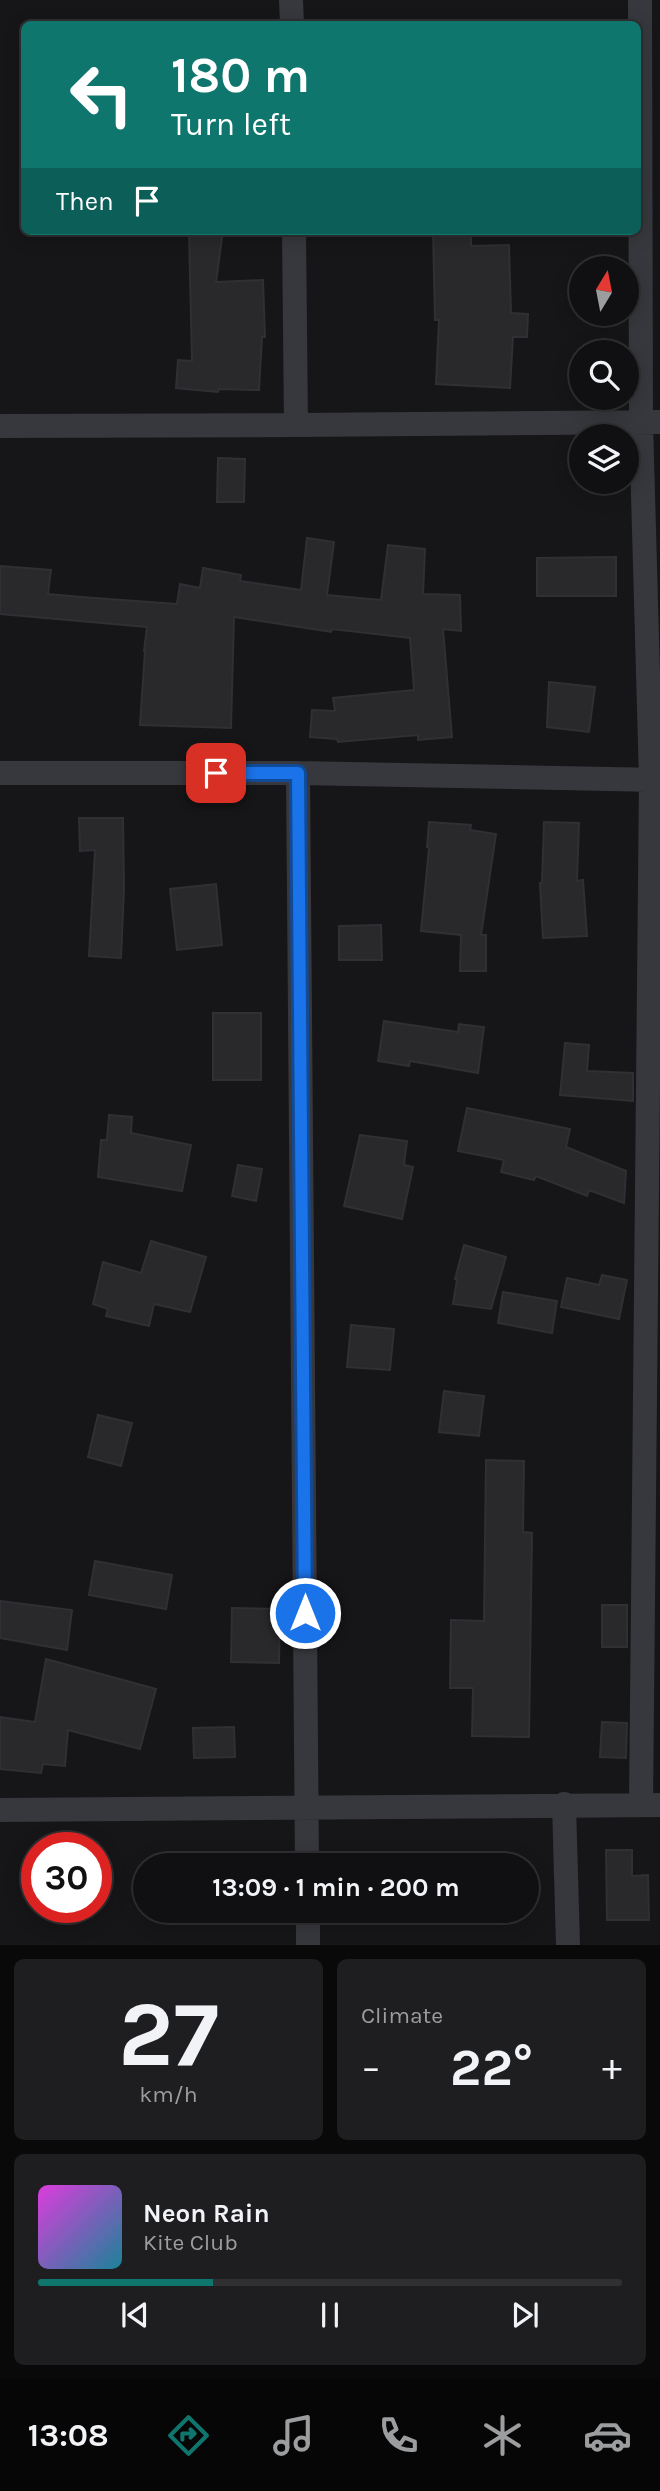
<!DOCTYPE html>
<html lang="en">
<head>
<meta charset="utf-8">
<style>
  :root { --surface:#101012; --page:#1e1e20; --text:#f1f3f6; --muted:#9c9d9f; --line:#303032; --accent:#0f766e }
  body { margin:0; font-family:Karla,sans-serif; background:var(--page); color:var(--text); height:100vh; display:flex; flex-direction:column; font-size:26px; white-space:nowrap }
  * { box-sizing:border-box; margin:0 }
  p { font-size:23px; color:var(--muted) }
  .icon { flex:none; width:38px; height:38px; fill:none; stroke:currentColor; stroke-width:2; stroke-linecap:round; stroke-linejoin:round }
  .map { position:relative; height:1945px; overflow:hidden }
  .sheet { display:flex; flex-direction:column; gap:14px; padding:14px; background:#09090a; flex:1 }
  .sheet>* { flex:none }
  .banner { position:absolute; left:21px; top:21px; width:620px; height:214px; border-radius:10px; box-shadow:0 4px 18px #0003,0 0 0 2px var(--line); background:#0f766e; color:#fff; overflow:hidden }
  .needle { width:46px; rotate:10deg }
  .fabs { position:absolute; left:569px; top:256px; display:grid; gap:14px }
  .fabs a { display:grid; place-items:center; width:70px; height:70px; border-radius:50%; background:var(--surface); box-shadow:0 4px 18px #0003,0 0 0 2px var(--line); font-size:35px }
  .speed { position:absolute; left:21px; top:1832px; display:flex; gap:14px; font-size:35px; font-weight:700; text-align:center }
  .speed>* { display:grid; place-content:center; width:91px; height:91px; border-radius:50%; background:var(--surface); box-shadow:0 4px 18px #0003,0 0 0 2px var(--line); line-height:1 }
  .speed .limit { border:10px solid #d22; background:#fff; color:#111 }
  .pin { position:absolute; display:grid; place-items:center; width:60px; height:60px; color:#fff; margin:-30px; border-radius:14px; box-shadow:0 4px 10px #0006 }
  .me { position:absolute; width:77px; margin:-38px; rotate:0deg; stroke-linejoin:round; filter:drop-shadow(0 0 5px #0008) }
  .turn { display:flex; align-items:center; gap:24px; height:147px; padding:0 35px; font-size:32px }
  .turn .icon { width:91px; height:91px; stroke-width:2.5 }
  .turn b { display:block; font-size:49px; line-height:60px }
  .then { display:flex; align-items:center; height:66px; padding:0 35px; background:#0003; gap:14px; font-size:26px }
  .big { font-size:52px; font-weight:700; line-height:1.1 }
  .sheet .tile { flex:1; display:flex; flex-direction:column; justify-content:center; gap:10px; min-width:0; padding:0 24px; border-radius:10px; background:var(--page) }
  .sheet .dial { align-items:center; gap:0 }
  .dial b { font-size:91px; line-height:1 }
  .song { display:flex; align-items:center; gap:21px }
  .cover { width:84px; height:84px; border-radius:10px; background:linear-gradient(135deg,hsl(300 70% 55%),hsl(190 70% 35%)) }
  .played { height:7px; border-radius:4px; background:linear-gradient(90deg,var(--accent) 30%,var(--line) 30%) }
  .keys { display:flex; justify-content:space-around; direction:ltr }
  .heat { display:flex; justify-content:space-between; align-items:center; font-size:38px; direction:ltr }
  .sheet .tiles { flex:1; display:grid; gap:14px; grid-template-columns:1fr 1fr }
  .tile:last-child { grid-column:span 2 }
  .trip { position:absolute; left:133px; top:1853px; width:406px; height:70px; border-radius:35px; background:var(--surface); box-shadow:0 4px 18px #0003,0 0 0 2px var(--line); font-weight:700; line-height:70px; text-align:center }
  .tabs { display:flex; height:112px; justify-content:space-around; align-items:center; background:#060607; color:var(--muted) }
  .tabs .icon { width:49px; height:49px }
  .tabs .current { color:var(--accent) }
  .tabs b { font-size:32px; color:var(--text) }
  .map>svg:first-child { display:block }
  .building { fill:#29292c; stroke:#303034; stroke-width:2 }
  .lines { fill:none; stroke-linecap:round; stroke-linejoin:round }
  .minor { stroke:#37383d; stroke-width:24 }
  .route-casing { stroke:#114b97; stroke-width:18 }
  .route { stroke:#1a73e8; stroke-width:12 }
</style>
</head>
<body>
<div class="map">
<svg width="660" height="1945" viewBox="0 0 660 1945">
  <rect width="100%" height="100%" fill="#161618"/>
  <path class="building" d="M 189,231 L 223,231 L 216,282 L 263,280 L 265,337 L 262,337 L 259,390 L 219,389 L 218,392 L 176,388 L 178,360 L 192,361 Z
    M 433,231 L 471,231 L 471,246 L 509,245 L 511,313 L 528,314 L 527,337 L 513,337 L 510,388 L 436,384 L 439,320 L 435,320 Z
    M 218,458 L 245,459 L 244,502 L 217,502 Z
    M 307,538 L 334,542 L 327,595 L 381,600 L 388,545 L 425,549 L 423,594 L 460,595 L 461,631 L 443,629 L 452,737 L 418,740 L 418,735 L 338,742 L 337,739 L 310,737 L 312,710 L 335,711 L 333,698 L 414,690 L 410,638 L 332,629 L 331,632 L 234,617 L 231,728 L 140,725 L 145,651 L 144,651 L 147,627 L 0,614 L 0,566 L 51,570 L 48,594 L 81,597 L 177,604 L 180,584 L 200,588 L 203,568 L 241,575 L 240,581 L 301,590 Z
    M 616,557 L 616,596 L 537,596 L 537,558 Z
    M 549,682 L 595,687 L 589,732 L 547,727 Z
    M 79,818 L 123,818 L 124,889 L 121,958 L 89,956 L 95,850 L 80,851 Z
    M 429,822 L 471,825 L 470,830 L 496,834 L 481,935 L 486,935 L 486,971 L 460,971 L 461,935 L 421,931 L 429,848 L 427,847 Z
    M 544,822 L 579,823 L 577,881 L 583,880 L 587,936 L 543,938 L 540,883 L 542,883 Z
    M 216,884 L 222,945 L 177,950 L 170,889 Z
    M 381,925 L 382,960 L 339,960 L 339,926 Z
    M 213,1013 L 261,1013 L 261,1080 L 213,1080 Z
    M 384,1021 L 458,1032 L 459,1024 L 484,1027 L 478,1073 L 410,1061 L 409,1066 L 378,1061 Z
    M 565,1043 L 589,1045 L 587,1071 L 633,1073 L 633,1101 L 560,1095 Z
    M 467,1108 L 570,1129 L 566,1147 L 626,1171 L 624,1203 L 589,1190 L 587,1196 L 536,1176 L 534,1180 L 501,1172 L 504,1160 L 458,1151 Z
    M 109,1115 L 132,1117 L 131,1133 L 191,1145 L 182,1191 L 98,1177 L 101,1140 L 107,1140 Z
    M 360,1135 L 407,1141 L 404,1165 L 413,1167 L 402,1219 L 344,1206 Z
    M 238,1165 L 262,1169 L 256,1201 L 232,1196 Z
    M 151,1241 L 206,1257 L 190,1312 L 154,1304 L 149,1326 L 106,1316 L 108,1309 L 93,1304 L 103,1262 L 141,1273 Z
    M 464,1245 L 506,1257 L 491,1309 L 453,1304 L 457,1280 L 455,1279 Z
    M 602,1275 L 627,1280 L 619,1319 L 561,1307 L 567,1278 L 599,1285 Z
    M 503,1292 L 557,1301 L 552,1333 L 498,1323 Z
    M 351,1325 L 394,1329 L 390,1370 L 347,1367 Z
    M 444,1391 L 484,1396 L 479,1436 L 439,1432 Z
    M 98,1415 L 132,1423 L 121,1466 L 88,1457 Z
    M 486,1460 L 524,1461 L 523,1532 L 532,1533 L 529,1737 L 472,1736 L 473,1688 L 450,1688 L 451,1620 L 484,1621 Z
    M 95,1561 L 172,1575 L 166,1609 L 89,1595 Z
    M 0,1601 L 72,1610 L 67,1650 L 0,1638 Z
    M 602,1605 L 627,1605 L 627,1647 L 602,1647 Z
    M 232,1608 L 280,1609 L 279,1663 L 231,1662 Z
    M 46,1659 L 156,1689 L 140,1749 L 68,1730 L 65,1766 L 43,1764 L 41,1773 L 0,1769 L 0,1717 L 35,1722 Z
    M 602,1722 L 627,1723 L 626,1758 L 600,1757 Z
    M 234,1727 L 235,1757 L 194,1758 L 193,1728 Z
    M 606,1850 L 632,1850 L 632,1876 L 648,1875 L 649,1920 L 607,1920 Z"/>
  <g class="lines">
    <path class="minor" d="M 291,0 L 292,24
      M 640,0 L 641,423 L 651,780 L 641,1805
      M 296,425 L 660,422
      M 0,426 L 296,425 L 294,231
      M 0,773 L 298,773 L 660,780
      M 298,773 L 307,1866
      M 564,1804 L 568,1945
      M 0,1810 L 660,1805
      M 308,1911 L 308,1945"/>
  </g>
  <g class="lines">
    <g class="route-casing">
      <path id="route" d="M 216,773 L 298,773 L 305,1613"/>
    </g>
    <use href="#route" class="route"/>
  </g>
</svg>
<div class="fabs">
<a><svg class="needle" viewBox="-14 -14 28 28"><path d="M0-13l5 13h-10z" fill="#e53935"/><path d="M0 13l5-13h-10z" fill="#9c9d9f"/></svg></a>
<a><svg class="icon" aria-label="search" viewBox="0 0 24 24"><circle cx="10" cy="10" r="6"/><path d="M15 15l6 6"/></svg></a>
<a><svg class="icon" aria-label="layers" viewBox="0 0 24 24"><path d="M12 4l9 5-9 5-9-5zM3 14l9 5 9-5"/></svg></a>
</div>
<div class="speed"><div class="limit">30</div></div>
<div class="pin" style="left:216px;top:773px;background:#d93025"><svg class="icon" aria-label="arrive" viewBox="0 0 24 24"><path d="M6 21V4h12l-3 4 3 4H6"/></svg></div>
<svg class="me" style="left:305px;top:1613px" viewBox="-20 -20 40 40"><circle r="17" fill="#1a73e8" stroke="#fff" stroke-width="3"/><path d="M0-11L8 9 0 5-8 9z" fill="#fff"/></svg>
<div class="trip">13:09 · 1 min · 200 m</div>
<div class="banner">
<div class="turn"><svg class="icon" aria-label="left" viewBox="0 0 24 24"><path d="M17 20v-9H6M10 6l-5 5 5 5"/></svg><div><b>180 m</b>Turn left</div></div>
<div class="then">Then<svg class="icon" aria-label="arrive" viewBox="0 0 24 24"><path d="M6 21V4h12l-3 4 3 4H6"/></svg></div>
</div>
</div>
<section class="sheet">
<div class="tiles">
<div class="tile dial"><b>27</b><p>km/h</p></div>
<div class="tile"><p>Climate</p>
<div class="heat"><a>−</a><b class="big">22°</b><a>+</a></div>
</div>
<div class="tile">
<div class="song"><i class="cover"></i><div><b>Neon Rain</b><p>Kite Club</p></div></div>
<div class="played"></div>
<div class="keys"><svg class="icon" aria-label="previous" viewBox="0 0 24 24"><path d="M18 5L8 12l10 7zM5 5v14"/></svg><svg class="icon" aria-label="pause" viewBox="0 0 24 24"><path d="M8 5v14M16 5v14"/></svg><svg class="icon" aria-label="next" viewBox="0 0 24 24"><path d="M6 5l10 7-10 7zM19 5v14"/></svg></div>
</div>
</div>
</section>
<nav class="tabs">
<b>13:08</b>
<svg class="icon current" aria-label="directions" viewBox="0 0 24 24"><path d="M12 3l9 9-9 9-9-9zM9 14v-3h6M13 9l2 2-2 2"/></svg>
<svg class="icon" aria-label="music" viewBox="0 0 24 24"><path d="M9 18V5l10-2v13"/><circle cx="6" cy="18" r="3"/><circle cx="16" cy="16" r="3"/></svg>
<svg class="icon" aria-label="phone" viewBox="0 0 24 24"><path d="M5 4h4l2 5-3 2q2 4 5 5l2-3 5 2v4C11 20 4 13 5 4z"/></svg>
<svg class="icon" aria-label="climate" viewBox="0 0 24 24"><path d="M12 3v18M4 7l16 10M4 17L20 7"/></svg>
<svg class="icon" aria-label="car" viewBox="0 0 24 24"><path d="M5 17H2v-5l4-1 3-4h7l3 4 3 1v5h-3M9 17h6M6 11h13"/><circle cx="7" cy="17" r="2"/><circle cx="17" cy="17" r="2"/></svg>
</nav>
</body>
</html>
